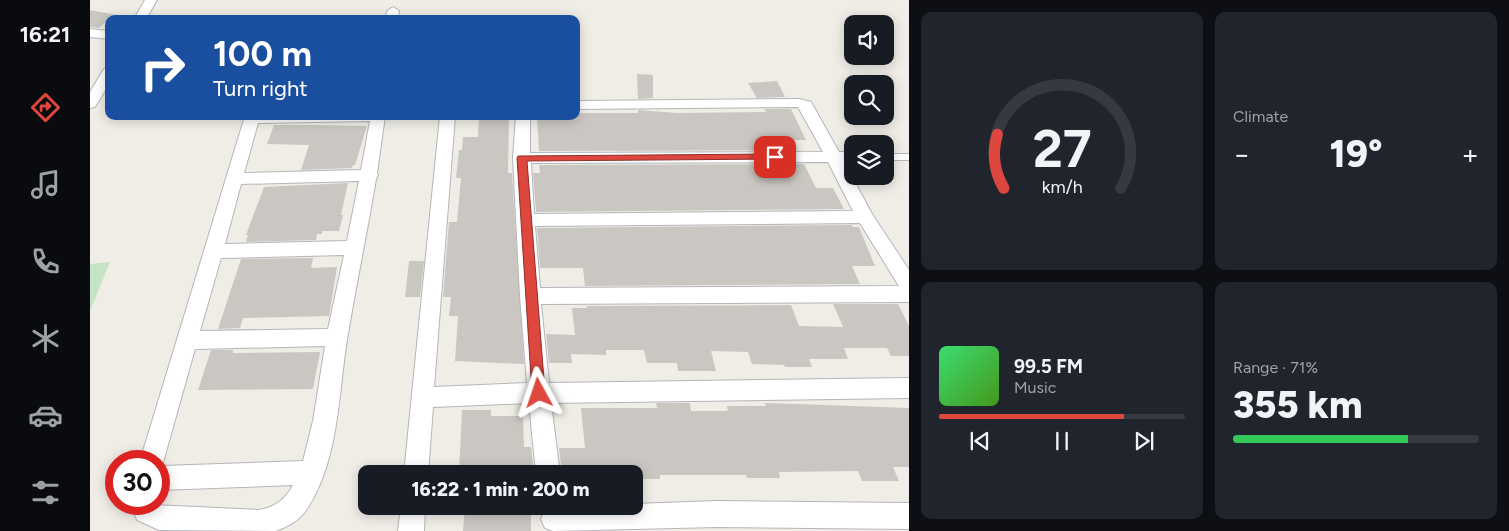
<!DOCTYPE html>
<html lang="en">
<head>
<meta charset="utf-8">
<style>
  :root { --surface:#171b24; --page:#20242c; --text:#f1f3f6; --muted:#9ea1a6; --line:#363941; --accent:#dd473d }
  body { margin:0; font-family:Figtree,sans-serif; background:var(--page); color:var(--text); height:100vh; display:flex; flex-direction:column; font-size:19px; white-space:nowrap }
  * { box-sizing:border-box; margin:0 }
  p { font-size:16px; color:var(--muted) }
  .icon { flex:none; width:28px; height:28px; fill:none; stroke:currentColor; stroke-width:2; stroke-linecap:round; stroke-linejoin:round }
  .map { position:relative; flex:1; overflow:hidden }
  .panel { display:flex; flex-direction:column; gap:12px; padding:12px; background:#0d0f14; width:600px }
  .panel>* { flex:none }
  .hud { position:absolute; left:15px; top:15px; width:475px; height:105px; border-radius:10px; box-shadow:0 2px 12px #0003; background:#1a4fa0; color:#fff; overflow:hidden }
  .buttons { position:absolute; left:754px; top:15px; display:grid; gap:10px }
  .buttons a { display:grid; place-items:center; width:50px; height:50px; border-radius:10px; background:var(--surface); box-shadow:0 2px 12px #0003; font-size:25px }
  .speed { position:absolute; left:15px; top:450px; display:flex; gap:10px; font-size:25px; font-weight:700; text-align:center }
  .speed>* { display:grid; place-content:center; width:65px; height:65px; border-radius:50%; background:var(--surface); box-shadow:0 2px 12px #0003; line-height:1 }
  .speed .limit { border:8px solid #d22; background:#fff; color:#111 }
  .pin { position:absolute; display:grid; place-items:center; width:42px; height:42px; color:#fff; margin:-21px; border-radius:10px; box-shadow:0 2px 8px #0006 }
  .me { position:absolute; width:55px; margin:-28px; rotate:355deg; stroke-linejoin:round; filter:drop-shadow(0 0 4px #0008) }
  .turn { display:flex; align-items:center; gap:18px; height:105px; padding:0 25px; font-size:22px }
  .turn .icon { width:65px; height:65px; stroke-width:2.5 }
  .turn b { display:block; font-size:35px; line-height:42px }
  .big { font-size:38px; font-weight:800; line-height:1.1 }
  .panel .tile { flex:1; display:flex; flex-direction:column; justify-content:center; gap:8px; min-width:0; padding:0 18px; border-radius:10px; background:var(--page) }
  .panel .dial { align-items:center; gap:0 }
  .dial svg { height:130px; overflow:visible; fill:none; stroke:var(--line); stroke-width:7; stroke-linecap:round; text-anchor:middle }
  .dial text { fill:var(--text); stroke:none }
  .song { display:flex; align-items:center; gap:15px }
  .cover { width:60px; height:60px; border-radius:8px; background:linear-gradient(135deg,hsl(140 70% 55%),hsl(100 70% 35%)) }
  .played { height:5px; border-radius:2px; background:linear-gradient(90deg,var(--accent) 75%,var(--line) 75%) }
  .keys { display:flex; justify-content:space-around; direction:ltr }
  .heat { display:flex; justify-content:space-between; align-items:center; font-size:28px; direction:ltr }
  .charge { height:8px; border-radius:4px; background:linear-gradient(90deg,#34c759 71%,var(--line) 0) }
  .panel .tiles { flex:1; display:grid; gap:12px; grid-template-columns:repeat(2,1fr) }
  .trip { position:absolute; left:268px; top:465px; width:285px; height:50px; border-radius:10px; background:var(--surface); box-shadow:0 2px 12px #0003; font-weight:800; line-height:50px; text-align:center }
  main { display:flex; flex:1; min-height:0 }
  .tab-bar { display:flex; flex-direction:column; width:90px; justify-content:space-around; align-items:center; background:#090b0e; color:var(--muted) }
  .tab-bar .icon { width:35px; height:35px }
  .tab-bar .on { color:var(--accent) }
  .tab-bar b { font-size:22px; color:var(--text) }
  .map>svg:first-child { display:block }
  .green { fill:#c5e4c4 }
  .building { fill:#cac7c2 }
  .lines { fill:none; stroke-linecap:round; stroke-linejoin:round }
  .lane-casing { stroke:#b3b6ba; stroke-width:2 }
  .street-casing { stroke:#b3b6ba; stroke-width:2 }
  .lane { fill:#fff; fill-rule:evenodd }
  .street { fill:#fff; fill-rule:evenodd }
  .route { fill:#dd473d; stroke:#902e28 }
</style>
</head>
<body>
<main>
<nav class="tab-bar">
<b>16:21</b>
<svg class="icon on" aria-label="directions" viewBox="0 0 24 24"><path d="M12 3l9 9-9 9-9-9zM9 14v-3h6M13 9l2 2-2 2"/></svg>
<svg class="icon" aria-label="music" viewBox="0 0 24 24"><path d="M9 18V5l10-2v13"/><circle cx="6" cy="18" r="3"/><circle cx="16" cy="16" r="3"/></svg>
<svg class="icon" aria-label="phone" viewBox="0 0 24 24"><path d="M5 4h4l2 5-3 2q2 4 5 5l2-3 5 2v4C11 20 4 13 5 4z"/></svg>
<svg class="icon" aria-label="climate" viewBox="0 0 24 24"><path d="M12 3v18M4 7l16 10M4 17L20 7"/></svg>
<svg class="icon" aria-label="car" viewBox="0 0 24 24"><path d="M5 17H2v-5l4-1 3-4h7l3 4 3 1v5h-3M9 17h6M6 11h13"/><circle cx="7" cy="17" r="2"/><circle cx="17" cy="17" r="2"/></svg>
<svg class="icon" aria-label="filters" viewBox="0 0 24 24"><path d="M4 7h16M4 17h16"/><circle cx="9" cy="7" r="2"/><circle cx="15" cy="17" r="2"/></svg>
</nav>
<div class="map">
<svg width="819" height="531" viewBox="0 0 819 531">
  <rect width="100%" height="100%" fill="#efede6"/>
  <path class="green" d="M 20,262 L 0,311 L 0,264 Z"/>
  <path class="building" d="M 0,10 L 27,15 L 19,19 L 9,28 L 0,27 Z
    M 547,74 L 563,75 L 563,98 L 548,99 Z
    M 687,81 L 695,97 L 667,98 L 658,83 Z
    M 674,109 L 701,109 L 716,140 L 702,140 L 707,150 L 449,151 L 447,116 L 486,116 L 486,114 L 493,113 L 548,113 L 548,110 L 587,113 L 676,112 Z
    M 389,116 L 419,116 L 418,173 L 422,173 L 434,364 L 365,361 L 368,316 L 359,316 L 361,297 L 353,297 L 359,222 L 367,222 L 371,178 L 366,178 L 369,150 L 372,150 L 373,137 L 388,137 Z
    M 184,125 L 223,125 L 277,126 L 265,165 L 263,165 L 262,168 L 211,170 L 219,145 L 177,144 Z
    M 714,164 L 726,188 L 743,188 L 754,209 L 446,212 L 443,173 L 450,173 L 449,165 Z
    M 258,183 L 251,215 L 253,215 L 249,231 L 232,231 L 232,234 L 227,234 L 226,240 L 156,242 L 158,235 L 156,235 L 174,187 Z
    M 762,225 L 763,227 L 769,227 L 785,266 L 762,266 L 770,284 L 495,286 L 493,268 L 450,268 L 447,228 Z
    M 223,258 L 221,268 L 247,267 L 239,316 L 153,318 L 150,328 L 128,329 L 151,259 Z
    M 319,261 L 334,261 L 330,297 L 315,297 Z
    M 743,304 L 808,304 L 819,326 L 819,356 L 801,356 L 797,348 L 754,348 L 758,359 L 719,359 L 722,367 L 695,367 L 694,365 L 662,364 L 658,352 L 621,351 L 626,371 L 588,371 L 587,363 L 557,363 L 554,350 L 516,350 L 516,355 L 481,354 L 482,363 L 459,363 L 456,334 L 485,335 L 482,308 L 497,308 L 497,306 L 701,305 L 709,326 L 753,327 Z
    M 121,350 L 143,350 L 143,353 L 230,352 L 223,389 L 108,390 Z
    M 566,403 L 600,403 L 601,411 L 638,411 L 637,406 L 676,406 L 675,403 L 819,408 L 819,467 L 803,467 L 809,481 L 772,481 L 768,471 L 689,472 L 690,478 L 657,478 L 656,475 L 570,475 L 570,479 L 544,479 L 544,474 L 472,474 L 469,448 L 495,448 L 491,408 L 567,408 Z
    M 372,410 L 401,410 L 401,416 L 433,416 L 434,447 L 441,447 L 444,474 L 369,474 Z
    M 375,506 L 441,506 L 441,531 L 373,531 Z"/>
  <g class="lines">
    <g class="lane-casing">
      <path id="lane" d="M 795,154 L 819,154 L 819,160 L 795,160 Z"/>
    </g>
    <g class="street-casing">
      <path id="street" d="M 55,0 L 67,0 L 56,19 L 44,19 Z
        M 303,7 L 309,11 L 308,19 L 296,19 L 297,11 Z
        M 0,29 L 19,31 L 19,39 L 0,37 Z
        M 19,68 L 19,84 L 5,107 L 0,108 L 0,92 L 14,69 Z
        M 709,99 L 721,102 L 749,152 L 762,152 L 762,162 L 754,162 L 782,214 L 819,270 L 819,302 L 451,304 L 459,383 L 819,378 L 819,398 L 461,403 L 470,474 L 446,474 L 439,403 L 343,407 L 338,474 L 314,474 L 350,116 L 365,116 L 344,387 L 437,383 L 430,296 L 423,158 L 426,116 L 440,116 L 440,153 L 733,152 L 708,107 L 486,109 L 486,101 ZM 738,162 L 763,211 L 444,214 L 441,163 ZM 770,223 L 809,286 L 450,288 L 445,226 Z
        M 155,116 L 295,116 L 287,173 L 288,175 L 286,179 C 277,233 266,285 257,340 C 248,396 249,460 217,509 C 209,521 198,526 186,531 L 69,530 L 47,520 L 41,504 L 169,510 C 185,507 195,500 203,485 L 69,490 L 69,461 L 50,461 ZM 280,121 L 271,170 L 154,173 L 168,123 ZM 269,181 L 257,241 L 135,244 L 151,184 ZM 254,255 L 238,329 L 110,331 L 131,258 ZM 235,346 L 223,421 L 213,461 L 72,466 L 105,349 Z
        M 626,501 L 819,503 L 819,529 L 626,527 L 463,531 L 455,528 L 451,519 L 455,510 L 464,506 L 544,506 L 544,504 Z
        M 311,506 L 335,506 L 334,531 L 308,531 Z"/>
    </g>
    <use href="#lane" class="lane"/>
    <use href="#street" class="street"/>
  </g>
  <path class="route" d="M 685,154 L 689,155 L 689,159 L 437,161 L 455,393 L 453,397 L 449,399 L 444,397 L 442,393 L 427,158 L 428,156 Z"/>
</svg>
<div class="buttons">
<a><svg class="icon" aria-label="sound" viewBox="0 0 24 24"><path d="M4 9h4l5-4v14l-5-4H4zM17 9q2 3 0 6"/></svg></a>
<a><svg class="icon" aria-label="search" viewBox="0 0 24 24"><circle cx="10" cy="10" r="6"/><path d="M15 15l6 6"/></svg></a>
<a><svg class="icon" aria-label="layers" viewBox="0 0 24 24"><path d="M12 4l9 5-9 5-9-5zM3 14l9 5 9-5"/></svg></a>
</div>
<div class="speed"><div class="limit">30</div></div>
<div class="pin" style="left:685px;top:157px;background:#d93025"><svg class="icon" aria-label="arrive" viewBox="0 0 24 24"><path d="M6 21V4h12l-3 4 3 4H6"/></svg></div>
<svg class="me" style="left:449px;top:393px" viewBox="-20 -20 40 40"><path d="M0-17L14 15 0 8-14 15z" fill="#dd473d" stroke="#fff" stroke-width="4"/></svg>
<div class="trip">16:22 · 1 min · 200 m</div>
<div class="hud">
<div class="turn"><svg class="icon" aria-label="right" viewBox="0 0 24 24"><path d="M7 20v-9h11M14 6l5 5-5 5"/></svg><div><b>100 m</b>Turn right</div></div>
</div>
</div>
<section class="panel">
<div class="tiles">
<div class="tile dial"><svg viewBox="0 0 100 80">
<path d="M14 69A42 42 0 1 1 86 69"/>
<path d="M14 69A42 42 0 0 1 10 36" stroke="#dd473d"/>
<text x="50" y="56" font-size="32" font-weight="700">27</text>
<text x="50" y="72" font-size="11">km/h</text>
</svg></div>
<div class="tile"><p>Climate</p>
<div class="heat"><a>−</a><b class="big">19°</b><a>+</a></div>
</div>
<div class="tile">
<div class="song"><i class="cover"></i><div><b>99.5 FM</b><p>Music</p></div></div>
<div class="played"></div>
<div class="keys"><svg class="icon" aria-label="previous" viewBox="0 0 24 24"><path d="M18 5L8 12l10 7zM5 5v14"/></svg><svg class="icon" aria-label="pause" viewBox="0 0 24 24"><path d="M8 5v14M16 5v14"/></svg><svg class="icon" aria-label="next" viewBox="0 0 24 24"><path d="M6 5l10 7-10 7zM19 5v14"/></svg></div>
</div>
<div class="tile"><p>Range · 71%</p><b class="big">355 km</b><div class="charge"></div></div>
</div>
</section>
</main>
</body>
</html>
